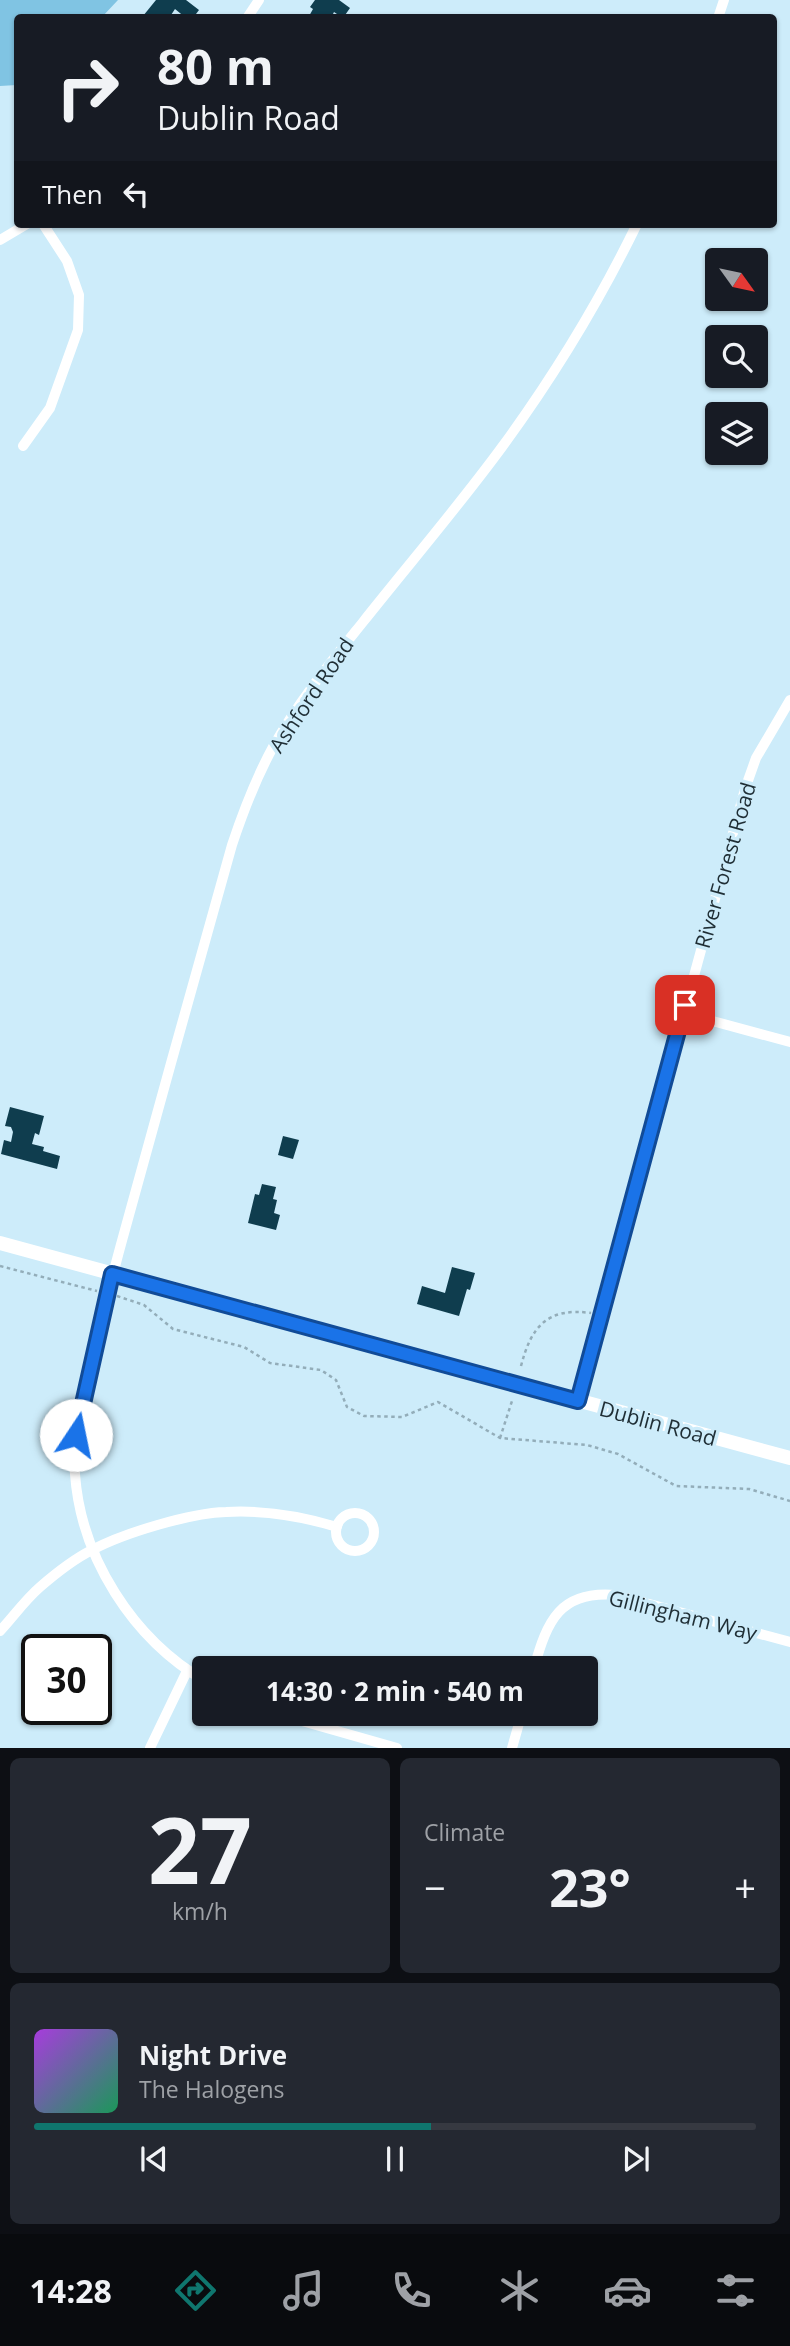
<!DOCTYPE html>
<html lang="en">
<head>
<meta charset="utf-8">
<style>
  :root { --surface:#171b24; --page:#242831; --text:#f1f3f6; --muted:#9ea1a6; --line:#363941; --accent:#0f766e }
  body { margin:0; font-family:"Open Sans",sans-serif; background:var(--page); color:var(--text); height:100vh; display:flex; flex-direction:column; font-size:26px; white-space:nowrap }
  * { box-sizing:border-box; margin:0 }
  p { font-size:23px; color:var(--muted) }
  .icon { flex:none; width:38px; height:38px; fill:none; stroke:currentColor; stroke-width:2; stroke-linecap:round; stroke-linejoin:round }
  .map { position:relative; height:1748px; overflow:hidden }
  .side { display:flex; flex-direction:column; gap:10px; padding:10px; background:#0d0f14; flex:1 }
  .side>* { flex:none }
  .top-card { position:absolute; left:14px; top:14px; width:763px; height:214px; border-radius:7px; box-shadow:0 2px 5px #0004; background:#171b24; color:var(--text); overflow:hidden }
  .needle { width:46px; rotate:123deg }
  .controls { position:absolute; left:705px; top:248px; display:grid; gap:14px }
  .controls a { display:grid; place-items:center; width:63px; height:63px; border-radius:7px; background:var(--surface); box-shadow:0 2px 5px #0004; font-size:35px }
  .speed { position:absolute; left:21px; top:1634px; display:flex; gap:14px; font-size:35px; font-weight:700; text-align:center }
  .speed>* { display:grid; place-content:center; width:91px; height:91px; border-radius:50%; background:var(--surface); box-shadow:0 2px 5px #0004; line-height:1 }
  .speed .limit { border:4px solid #111; border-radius:10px; background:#fff; color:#111 }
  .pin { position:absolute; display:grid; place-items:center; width:60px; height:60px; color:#fff; margin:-30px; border-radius:14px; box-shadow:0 4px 10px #0006 }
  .me { position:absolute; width:77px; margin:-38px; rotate:11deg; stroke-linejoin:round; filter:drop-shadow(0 0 5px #0008) }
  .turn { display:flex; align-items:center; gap:24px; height:147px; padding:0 28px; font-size:32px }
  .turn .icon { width:91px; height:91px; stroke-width:2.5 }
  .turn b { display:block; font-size:49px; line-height:60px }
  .then { display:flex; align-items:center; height:66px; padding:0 28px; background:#0003; gap:14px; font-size:26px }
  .big { font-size:52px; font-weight:700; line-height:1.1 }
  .side .widget { flex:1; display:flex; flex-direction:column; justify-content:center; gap:10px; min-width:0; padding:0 24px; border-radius:10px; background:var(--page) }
  .side .dial { align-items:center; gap:0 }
  .dial b { font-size:91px; line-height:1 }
  .song { display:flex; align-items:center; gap:21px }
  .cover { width:84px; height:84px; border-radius:10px; background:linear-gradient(135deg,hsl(280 70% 55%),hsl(150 70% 35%)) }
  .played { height:7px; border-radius:4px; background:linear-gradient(90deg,var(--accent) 55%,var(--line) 55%) }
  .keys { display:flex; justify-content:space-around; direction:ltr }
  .heat { display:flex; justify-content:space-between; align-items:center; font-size:38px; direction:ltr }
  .side .tiles { flex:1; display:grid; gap:10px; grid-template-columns:1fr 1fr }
  .widget:last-child { grid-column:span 2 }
  .trip { position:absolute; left:192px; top:1656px; width:406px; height:70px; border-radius:7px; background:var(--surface); box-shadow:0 2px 5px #0004; font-weight:700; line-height:70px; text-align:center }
  .tabs { display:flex; height:112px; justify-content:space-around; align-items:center; background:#090b0e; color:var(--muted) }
  .tabs .icon { width:49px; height:49px }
  .tabs .active { color:var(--accent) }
  .tabs b { font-size:32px; color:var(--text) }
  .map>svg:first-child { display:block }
  .green { fill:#80c4e3 }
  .building { fill:#0f3d4e }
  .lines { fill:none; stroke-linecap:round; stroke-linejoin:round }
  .path { stroke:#93adb9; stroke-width:2.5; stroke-dasharray:3.5 3.5; stroke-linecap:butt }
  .minor { stroke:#fff; stroke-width:10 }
  .secondary { stroke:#fff; stroke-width:14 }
  .route-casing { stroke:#114b97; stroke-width:18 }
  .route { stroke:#1a73e8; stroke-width:12 }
  .labels { text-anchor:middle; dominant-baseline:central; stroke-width:7; stroke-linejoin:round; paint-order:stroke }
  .street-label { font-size:21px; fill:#1f2e35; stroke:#cdecfa }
</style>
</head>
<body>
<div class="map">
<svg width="790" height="1748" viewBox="0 0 790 1748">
  <rect width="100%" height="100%" fill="#cdecfa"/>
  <path class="green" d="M 0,0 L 118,0 L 102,17 L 18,18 L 17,85 L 0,86 Z"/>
  <path class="building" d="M 156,0 L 186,0 L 199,10 L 193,18 L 186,18 L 175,9 L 169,18 L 145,18 L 143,16 Z
    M 315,0 L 339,0 L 350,8 L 343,18 L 334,12 L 331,18 L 308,18 L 313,9 L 310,7 Z
    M 10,1107 L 44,1116 L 39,1135 L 35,1133 L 32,1144 L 44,1147 L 43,1151 L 60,1156 L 57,1169 L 1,1154 L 4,1140 L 11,1142 L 13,1132 L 11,1127 L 5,1126 Z
    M 283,1136 L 299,1140 L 293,1159 L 278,1155 Z
    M 262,1184 L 276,1187 L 273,1199 L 277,1200 L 274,1213 L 280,1215 L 276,1230 L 248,1223 L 255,1194 L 259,1195 Z
    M 452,1267 L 475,1273 L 470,1290 L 467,1289 L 459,1316 L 417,1304 L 422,1286 L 445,1293 Z"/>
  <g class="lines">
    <path class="path" d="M 0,1266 L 97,1291
      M 117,1296 L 144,1305 L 173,1329 L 244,1347 L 270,1363 L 321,1370 L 336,1380 L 347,1407 L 364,1416 L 402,1417 L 438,1402 L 500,1438 L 587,1445 L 618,1454 L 676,1486 L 749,1489 L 790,1501
      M 521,1366 C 531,1327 547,1307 591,1313
      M 500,1438 L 512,1401"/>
    <path class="minor" d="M 247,18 L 259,0
      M 718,18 L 724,0
      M 0,240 L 27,224
      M 23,446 L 50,408 L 78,330 L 79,295 L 67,261 L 43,224
      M 683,1013 L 790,1042
      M 578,1401 L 745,789 L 756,758 L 790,700
      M336 1532a19 19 0 1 1 38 0a19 19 0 1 1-38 0Z
      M 0,1631 C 13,1617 25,1600 40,1587 C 55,1574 74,1559 92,1550 C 124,1533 190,1513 226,1512 C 263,1510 301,1516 337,1527
      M 534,1668 C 547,1621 560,1590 616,1595 L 790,1642
      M 205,1681 C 133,1639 81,1558 75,1474 C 72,1438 82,1400 91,1365 C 101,1322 111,1280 123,1237 C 159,1106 195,976 232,845 C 243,812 256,778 273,747 C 298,702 331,662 363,622 C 409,564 458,507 502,447 C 554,376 599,302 637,224
      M 274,1713 L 397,1748
      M 150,1748 L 187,1671
      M 512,1748 L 522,1713"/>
    <path class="secondary" d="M 0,1243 L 790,1458"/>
  </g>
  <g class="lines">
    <g class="route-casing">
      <path id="route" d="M 76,1435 L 112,1274 L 578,1401 L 685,1005"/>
    </g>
    <use href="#route" class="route"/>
  </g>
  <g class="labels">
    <g class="street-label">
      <text transform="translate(311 695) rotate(-56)">Ashford Road</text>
      <text transform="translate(725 865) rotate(-74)">River Forest Road</text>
      <text transform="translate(658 1423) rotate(15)">Dublin Road</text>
      <text transform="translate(683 1615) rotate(14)">Gillingham Way</text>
    </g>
  </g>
</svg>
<div class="controls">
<a><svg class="needle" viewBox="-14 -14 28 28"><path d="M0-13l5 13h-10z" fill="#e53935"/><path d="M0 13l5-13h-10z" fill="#9ea1a6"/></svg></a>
<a><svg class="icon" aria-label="search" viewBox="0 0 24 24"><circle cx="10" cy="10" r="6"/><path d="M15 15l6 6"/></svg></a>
<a><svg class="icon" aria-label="layers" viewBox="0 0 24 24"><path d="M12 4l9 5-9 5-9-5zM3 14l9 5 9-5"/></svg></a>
</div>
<div class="speed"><div class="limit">30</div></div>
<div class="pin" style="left:685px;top:1005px;background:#d93025"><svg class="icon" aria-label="arrive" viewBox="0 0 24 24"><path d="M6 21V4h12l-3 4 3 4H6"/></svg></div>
<svg class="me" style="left:76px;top:1435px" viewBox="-20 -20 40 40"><circle r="19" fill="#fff"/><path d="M0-13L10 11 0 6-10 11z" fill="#1a73e8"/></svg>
<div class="trip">14:30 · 2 min · 540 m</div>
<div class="top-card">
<div class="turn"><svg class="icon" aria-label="right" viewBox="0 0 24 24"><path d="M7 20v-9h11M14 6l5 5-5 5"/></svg><div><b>80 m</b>Dublin Road</div></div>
<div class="then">Then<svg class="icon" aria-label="left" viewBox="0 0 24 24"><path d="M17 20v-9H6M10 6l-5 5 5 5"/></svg></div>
</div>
</div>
<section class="side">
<div class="tiles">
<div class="widget dial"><b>27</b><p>km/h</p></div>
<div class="widget"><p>Climate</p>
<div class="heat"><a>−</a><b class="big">23°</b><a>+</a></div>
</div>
<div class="widget">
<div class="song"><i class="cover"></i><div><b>Night Drive</b><p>The Halogens</p></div></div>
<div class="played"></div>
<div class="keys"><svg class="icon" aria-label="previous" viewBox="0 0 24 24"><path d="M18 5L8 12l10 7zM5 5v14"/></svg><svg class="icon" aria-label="pause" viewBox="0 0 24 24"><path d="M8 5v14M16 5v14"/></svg><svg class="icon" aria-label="next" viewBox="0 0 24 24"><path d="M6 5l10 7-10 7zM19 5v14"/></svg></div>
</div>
</div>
</section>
<nav class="tabs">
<b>14:28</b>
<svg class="icon active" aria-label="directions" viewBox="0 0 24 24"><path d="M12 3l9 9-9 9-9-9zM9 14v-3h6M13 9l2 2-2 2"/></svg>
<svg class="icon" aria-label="music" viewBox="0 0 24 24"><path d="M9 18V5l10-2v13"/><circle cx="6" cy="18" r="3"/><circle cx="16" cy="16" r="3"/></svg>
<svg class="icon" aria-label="phone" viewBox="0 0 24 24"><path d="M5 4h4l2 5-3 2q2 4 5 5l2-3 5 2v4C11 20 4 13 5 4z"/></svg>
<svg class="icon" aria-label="climate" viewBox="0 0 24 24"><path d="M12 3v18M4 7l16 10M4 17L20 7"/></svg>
<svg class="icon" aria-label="car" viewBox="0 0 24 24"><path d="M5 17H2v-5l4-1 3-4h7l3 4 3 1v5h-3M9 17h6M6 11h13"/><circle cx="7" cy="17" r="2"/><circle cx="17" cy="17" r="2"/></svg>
<svg class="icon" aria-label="filters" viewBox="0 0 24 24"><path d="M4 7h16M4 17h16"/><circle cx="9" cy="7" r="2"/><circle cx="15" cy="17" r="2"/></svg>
</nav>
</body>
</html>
